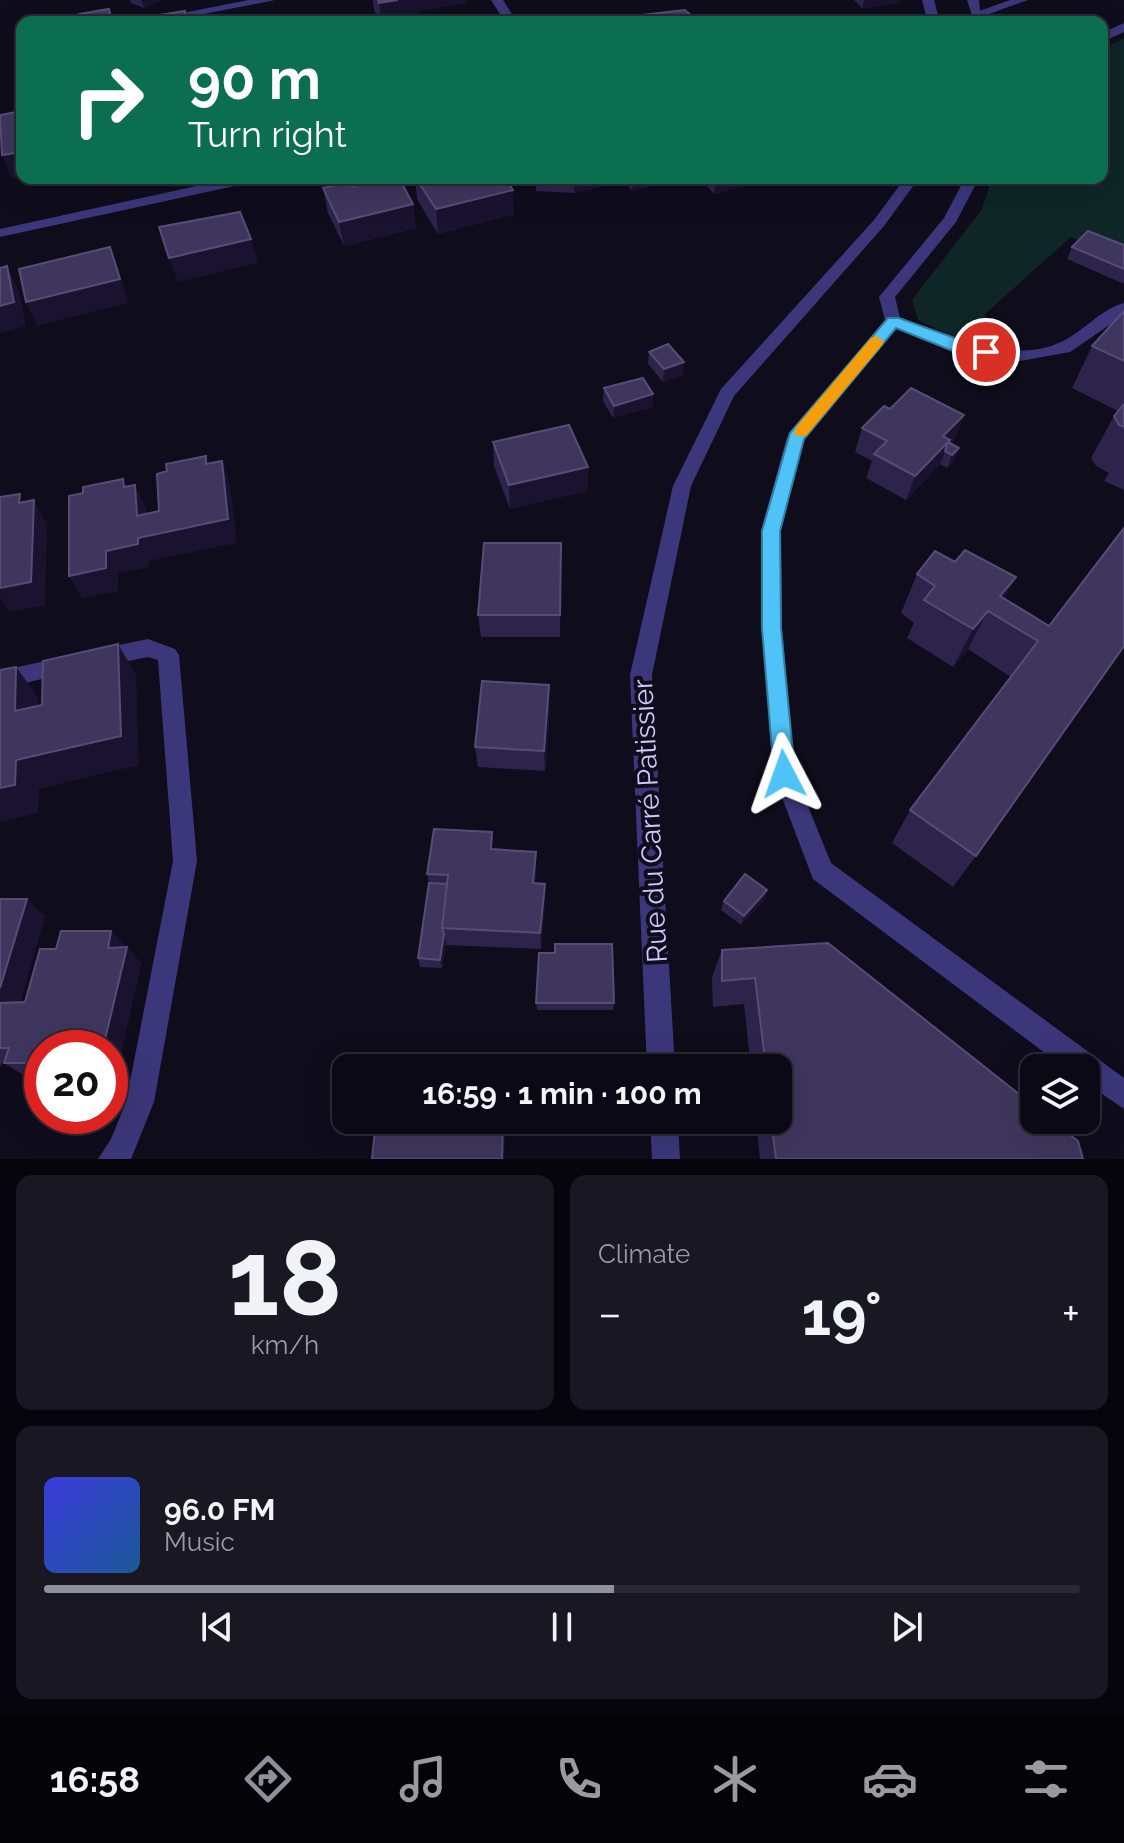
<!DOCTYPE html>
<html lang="en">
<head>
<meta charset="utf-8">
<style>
  :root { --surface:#0b0915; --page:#191722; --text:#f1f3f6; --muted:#9a9aa0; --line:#2b2a34; --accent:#8c9099 }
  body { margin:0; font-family:Raleway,sans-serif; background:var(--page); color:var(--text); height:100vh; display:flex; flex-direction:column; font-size:30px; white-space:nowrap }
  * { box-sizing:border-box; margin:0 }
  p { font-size:26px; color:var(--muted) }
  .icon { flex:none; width:44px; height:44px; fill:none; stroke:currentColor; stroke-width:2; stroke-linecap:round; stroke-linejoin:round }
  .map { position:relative; height:1159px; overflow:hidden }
  .sheet { display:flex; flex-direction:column; gap:16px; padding:16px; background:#06050c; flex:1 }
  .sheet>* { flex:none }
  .guide { position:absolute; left:16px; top:16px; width:1092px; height:168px; border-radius:16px; box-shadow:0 8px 32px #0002,0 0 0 2px var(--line); background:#0b6e4f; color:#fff; overflow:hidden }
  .fabs { position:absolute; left:1020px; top:1054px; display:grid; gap:16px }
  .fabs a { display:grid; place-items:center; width:80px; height:80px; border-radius:16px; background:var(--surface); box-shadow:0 8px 32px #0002,0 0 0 2px var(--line); font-size:40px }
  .speed { position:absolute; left:24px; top:1030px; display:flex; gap:16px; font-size:40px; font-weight:700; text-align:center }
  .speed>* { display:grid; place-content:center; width:104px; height:104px; border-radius:50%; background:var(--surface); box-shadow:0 8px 32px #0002,0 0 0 2px var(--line); line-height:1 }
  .speed .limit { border:12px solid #d22; background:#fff; color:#111 }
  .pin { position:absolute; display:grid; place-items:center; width:68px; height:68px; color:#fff; margin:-34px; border:4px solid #fff; border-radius:50%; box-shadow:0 2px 8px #0007 }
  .me { position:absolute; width:88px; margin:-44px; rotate:356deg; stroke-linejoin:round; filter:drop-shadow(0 0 6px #0008) }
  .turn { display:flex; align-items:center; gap:28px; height:168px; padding:0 40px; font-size:36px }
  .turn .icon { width:104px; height:104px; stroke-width:2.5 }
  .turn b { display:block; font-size:56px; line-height:68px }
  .big { font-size:60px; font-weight:700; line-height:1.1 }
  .sheet .widget { flex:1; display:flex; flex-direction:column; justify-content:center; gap:12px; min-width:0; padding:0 28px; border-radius:16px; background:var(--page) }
  .sheet .dial { align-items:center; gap:0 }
  .dial b { font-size:104px; line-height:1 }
  .song { display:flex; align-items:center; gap:24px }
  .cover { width:96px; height:96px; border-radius:12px; background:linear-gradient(135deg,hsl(240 70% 55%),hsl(210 70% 35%)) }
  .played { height:8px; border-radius:4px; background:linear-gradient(90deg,var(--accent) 55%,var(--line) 55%) }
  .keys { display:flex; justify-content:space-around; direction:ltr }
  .heat { display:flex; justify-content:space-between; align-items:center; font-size:44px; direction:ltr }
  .sheet .tiles { flex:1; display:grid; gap:16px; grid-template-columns:1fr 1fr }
  .widget:last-child { grid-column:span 2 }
  .trip { position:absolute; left:332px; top:1054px; width:460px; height:80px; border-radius:16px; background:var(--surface); box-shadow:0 8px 32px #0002,0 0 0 2px var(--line); font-weight:700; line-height:80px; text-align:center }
  .tabs { display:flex; height:128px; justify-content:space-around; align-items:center; background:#040408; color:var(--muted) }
  .tabs .icon { width:56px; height:56px }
  .tabs .active { color:var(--accent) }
  .tabs b { font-size:36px; color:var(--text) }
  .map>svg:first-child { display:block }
  .green { fill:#0f2626 }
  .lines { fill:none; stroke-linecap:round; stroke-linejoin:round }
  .lane { fill:#3c377a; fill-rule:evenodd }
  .street { fill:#3c377a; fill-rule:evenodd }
  .wall { fill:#2d244b }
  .shaded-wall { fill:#1a1330 }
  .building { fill:#3f365e; stroke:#564d77; stroke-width:2 }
  .route { fill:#4fc3f7; stroke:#337fa1; stroke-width:2 }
  .slow { fill:#f59e0b }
  .labels { text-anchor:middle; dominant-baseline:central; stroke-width:8; stroke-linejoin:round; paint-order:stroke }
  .street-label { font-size:28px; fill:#d0c8fe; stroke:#0f0c1c }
</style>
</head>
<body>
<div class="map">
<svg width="1124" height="1159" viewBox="0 0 1124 1159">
  <rect width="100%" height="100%" fill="#0f0c1c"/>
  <path class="green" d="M 1124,38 L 1124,261 L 1071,237 L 984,315 L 1020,344 L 954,337 L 918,320 L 912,300 L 982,209 L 992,178 L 1102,178 L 1102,49 Z"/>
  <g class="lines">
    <path class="lane" d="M 249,0 L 275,0 L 163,22 L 136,22 Z
      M 967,0 L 979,0 L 981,18 L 973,18 Z
      M 1124,23 L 1124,32 L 1102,42 L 1102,33 Z
      M 965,178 L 979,178 L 956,222 L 895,297 L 900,318 C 945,336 1013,365 1061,342 C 1083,332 1101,309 1124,303 L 1124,315 L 1070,352 L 1014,362 L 953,352 L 896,328 L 804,439 L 781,531 L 782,628 L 795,774 L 831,863 L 1124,1078 L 1124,1109 L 1086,1083 L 1086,1068 L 1065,1068 L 813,879 L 773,774 L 762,628 L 761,531 L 787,437 L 885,320 L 879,297 L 944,218 Z"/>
    <path class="street" d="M 491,0 L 503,0 L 517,22 L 505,22 Z
      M 922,0 L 934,0 L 940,22 L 928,22 Z
      M 1010,0 L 1028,0 L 967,22 L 949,22 Z
      M 233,178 L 260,178 L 253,182 L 0,237 L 0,229 Z
      M 905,178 L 919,178 L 884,226 L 734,396 L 691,486 L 652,675 L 675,1068 L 647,1068 L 630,675 L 673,486 L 721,389 L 874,220 Z
      M 148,639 L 175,649 L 179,655 L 197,861 L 154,1102 L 131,1159 L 98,1159 L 111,1139 L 126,1102 L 173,861 L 158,660 L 148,657 L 99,667 L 92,664 L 88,658 L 92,652 L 99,649 Z
      M 67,656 L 75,659 L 78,665 L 75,671 L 0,689 L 0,671 Z
      M 650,1120 L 678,1120 L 680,1159 L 652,1159 Z"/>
  </g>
  <path class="wall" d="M 130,0 L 162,0 L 144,8 L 131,3 Z
    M 373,0 L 465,0 L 466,3 L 418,11 L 419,20 L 405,22 L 380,22 L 374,10 Z
    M 854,0 L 900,0 L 899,3 L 862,8 Z
    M 415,178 L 505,178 L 514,214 L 438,234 L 417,199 Z
    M 536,178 L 683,178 L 632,191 L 624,181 L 574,193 L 536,191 Z
    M 700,178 L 745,178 L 744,186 L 714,194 Z
    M 352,186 L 413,204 L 416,228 L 344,246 L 328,213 L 323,188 Z
    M 1124,245 L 1124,284 L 1067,259 L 1072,247 Z
    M 1124,311 L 1124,490 L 1104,481 L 1109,473 L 1096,466 L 1091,458 L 1114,416 L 1118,411 L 1072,388 L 1092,346 Z
    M 649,352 L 683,375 L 663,382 L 648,364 Z
    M 604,388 L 653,394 L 652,407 L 613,418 L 603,401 Z
    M 862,428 L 955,439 L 950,444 L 959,448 L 954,461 L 947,468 L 940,464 L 906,500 L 866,478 L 872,461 L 855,452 Z
    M 493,442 L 588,467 L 587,491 L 510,509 L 494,466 Z
    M 561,543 L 560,637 L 481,637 L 478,615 Z
    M 955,562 L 1016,577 L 1004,599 L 1049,626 L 976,856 L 953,887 L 892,843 L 910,810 L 1011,677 L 968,649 L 953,667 L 907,638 L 914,623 L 901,613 L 917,574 Z
    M 550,707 L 545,771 L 478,767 L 475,747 Z
    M 494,849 L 536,870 L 535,883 L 545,884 L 545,901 L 541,949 L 446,945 L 446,943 L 442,968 L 420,967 L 418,958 L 429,883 L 427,874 Z
    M 767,890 L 764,900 L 741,925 L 721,910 L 724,901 Z
    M 0,899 L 45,916 L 20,1002 L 25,1002 L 56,949 L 111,931 L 141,963 L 110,1102 L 110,1048 L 42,1048 L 42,1076 L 25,1076 L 4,1063 L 5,1062 L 2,1062 L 0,1068 Z
    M 722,950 L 1083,1159 L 760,1159 L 756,1120 L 778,1120 L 778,1068 L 751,1068 L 744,1004 L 713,1007 L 712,977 Z
    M 536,1003 L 614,1003 L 613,1010 L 537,1010 Z
    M 57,1116 L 107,1116 L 107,1117 L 60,1118 Z"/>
  <path class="shaded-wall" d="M 141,0 L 162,0 L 144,8 Z
    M 398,0 L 465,0 L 466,3 L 418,11 L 419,20 L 405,22 L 382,22 L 379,3 Z
    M 864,0 L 900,0 L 899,3 L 862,8 Z
    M 22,152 L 22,177 L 12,179 L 2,155 Z
    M 574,178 L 624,178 L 624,181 L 574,193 Z
    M 633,178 L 683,178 L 632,191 Z
    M 716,178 L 745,178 L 744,186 L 714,194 Z
    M 513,190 L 514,214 L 438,234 L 436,209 Z
    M 413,204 L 416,228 L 344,246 L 339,222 Z
    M 251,239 L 258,263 L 178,282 L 169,258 Z
    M 110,247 L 119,272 L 129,303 L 37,326 L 26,302 Z
    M 7,266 L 19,291 L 26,326 L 0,333 L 0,306 Z
    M 684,362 L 683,375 L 663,382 L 664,369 Z
    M 653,394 L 652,407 L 613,418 L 614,406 Z
    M 964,415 L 955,439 L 947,447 L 940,464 L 906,500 L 915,476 L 943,436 Z
    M 959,448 L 954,461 L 947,468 L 952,455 Z
    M 222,461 L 230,485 L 237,543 L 149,561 L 149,567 L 118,574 L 118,591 L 82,599 L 69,576 L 106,551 L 138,538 L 135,485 L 146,508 L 148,536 Z
    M 588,467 L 587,491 L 510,509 L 509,485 Z
    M 34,500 L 47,524 L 45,605 L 10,612 L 0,598 L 0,572 Z
    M 1016,577 L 995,615 L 1000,596 Z
    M 988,611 L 968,649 L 953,667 L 973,629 Z
    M 118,644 L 136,675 L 139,765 L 39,789 L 38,813 L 0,822 L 0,788 L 16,760 Z
    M 16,667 L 38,697 L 37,741 L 15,711 Z
    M 549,685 L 550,707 L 545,771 L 544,751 Z
    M 536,852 L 536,870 L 534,901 L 533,883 Z
    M 545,884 L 545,901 L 541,949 L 540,933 Z
    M 767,890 L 764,900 L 741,925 L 744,916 Z
    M 27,899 L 45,916 L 15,1018 L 0,1006 L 0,988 Z
    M 111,931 L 141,963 L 110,1102 L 110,1048 L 103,1048 L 108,948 Z
    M 444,934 L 446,943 L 442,968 L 440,960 Z
    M 503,1120 L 506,1120 L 504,1159 L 502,1159 Z"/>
  <path class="building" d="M 378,0 L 398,0 L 379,3 Z
    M 109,9 L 112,22 L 81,22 L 79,14 Z
    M 685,10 L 698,22 L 647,22 L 641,15 Z
    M 185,11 L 186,22 L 147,22 L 146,17 Z
    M 22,111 L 22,152 L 2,155 L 0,115 Z
    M 388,178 L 399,178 L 413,204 L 339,222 L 323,188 L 351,182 L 352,186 Z
    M 416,178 L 505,178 L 513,190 L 436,209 Z
    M 240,212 L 251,239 L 169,258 L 159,227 Z
    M 1088,231 L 1124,245 L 1124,269 L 1072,247 Z
    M 110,247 L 120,279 L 26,302 L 19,269 Z
    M 7,266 L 14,302 L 0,306 L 0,268 Z
    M 1124,311 L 1124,361 L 1092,346 Z
    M 668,344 L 684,362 L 664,369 L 649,352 Z
    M 643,378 L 653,394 L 614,406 L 604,388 Z
    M 911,388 L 964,415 L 943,436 L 950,440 L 915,476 L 874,454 L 887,441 L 862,428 L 884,406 L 890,409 Z
    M 1124,404 L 1124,427 L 1119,425 L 1114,416 Z
    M 569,425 L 588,467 L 509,485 L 493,442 Z
    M 948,442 L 959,448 L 952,455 L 945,451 Z
    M 206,456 L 206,464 L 222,461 L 228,519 L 138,538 L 138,544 L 106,551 L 106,568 L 69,576 L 69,496 L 83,493 L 83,487 L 123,479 L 124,487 L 135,485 L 137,516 L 159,511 L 157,474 L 167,471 L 166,464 Z
    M 20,494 L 19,503 L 34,500 L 31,582 L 0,588 L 0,497 Z
    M 1124,528 L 1124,646 L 976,856 L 910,810 L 1038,641 L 988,611 L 973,629 L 924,600 L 935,586 L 917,574 L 935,551 L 955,562 L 965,550 L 1016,577 L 1000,596 L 1049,626 Z
    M 484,543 L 561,543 L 560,615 L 478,615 Z
    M 118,644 L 121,736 L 16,760 L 15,785 L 0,788 L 0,670 L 16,667 L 15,711 L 42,705 L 43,661 Z
    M 482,681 L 549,685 L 544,751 L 475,747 Z
    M 434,829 L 492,832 L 491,849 L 536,852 L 533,883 L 545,884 L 540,933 L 442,928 L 448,875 L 427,874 Z
    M 745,874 L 767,890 L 744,916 L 724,901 Z
    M 429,883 L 447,884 L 442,928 L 444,934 L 440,960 L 418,958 Z
    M 0,899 L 27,899 L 0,988 Z
    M 61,931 L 111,931 L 108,948 L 127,947 L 103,1048 L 42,1048 L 42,1063 L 4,1063 L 9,1048 L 0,1048 L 0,1003 L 25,1002 L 40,949 L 56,949 Z
    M 828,943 L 1034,1106 L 1034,1120 L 1051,1120 L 1078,1141 L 1083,1159 L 776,1159 L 771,1120 L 778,1120 L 778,1068 L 766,1068 L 755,978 L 722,981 L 722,950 Z
    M 555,944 L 612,944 L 614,1003 L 536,1003 L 539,953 L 555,953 Z
    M 376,1120 L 503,1120 L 502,1159 L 372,1159 Z"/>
  <path class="route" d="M 888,318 L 899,318 L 994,352 L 986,357 L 953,351 L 896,328 L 804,439 L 780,531 L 781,628 L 795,774 L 792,780 L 784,783 L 777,780 L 774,774 L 762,628 L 762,531 L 790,433 Z"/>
  <path class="slow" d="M 876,336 L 884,341 L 882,345 L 806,436 L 795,436 L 795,428 L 871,338 Z"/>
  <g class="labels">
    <g class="street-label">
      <text transform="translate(650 821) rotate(-93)">Rue du Carré Patissier</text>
    </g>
  </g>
</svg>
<div class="fabs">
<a><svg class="icon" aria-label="layers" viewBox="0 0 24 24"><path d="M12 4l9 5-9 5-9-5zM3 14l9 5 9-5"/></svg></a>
</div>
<div class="speed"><div class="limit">20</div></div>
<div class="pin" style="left:986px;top:352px;background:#d93025"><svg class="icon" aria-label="arrive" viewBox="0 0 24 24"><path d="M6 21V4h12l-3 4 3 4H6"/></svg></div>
<svg class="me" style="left:784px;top:774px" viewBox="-20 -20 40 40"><path d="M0-17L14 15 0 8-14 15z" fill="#4fc3f7" stroke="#fff" stroke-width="4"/></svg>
<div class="trip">16:59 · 1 min · 100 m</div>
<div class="guide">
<div class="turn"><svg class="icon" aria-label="right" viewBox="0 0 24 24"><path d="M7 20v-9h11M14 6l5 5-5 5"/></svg><div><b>90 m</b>Turn right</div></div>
</div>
</div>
<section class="sheet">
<div class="tiles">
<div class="widget dial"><b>18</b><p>km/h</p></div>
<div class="widget"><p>Climate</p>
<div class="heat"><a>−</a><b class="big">19°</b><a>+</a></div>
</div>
<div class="widget">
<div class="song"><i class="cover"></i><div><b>96.0 FM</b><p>Music</p></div></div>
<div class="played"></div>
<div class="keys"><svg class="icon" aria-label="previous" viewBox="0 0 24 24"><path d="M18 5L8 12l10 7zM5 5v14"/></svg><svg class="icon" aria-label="pause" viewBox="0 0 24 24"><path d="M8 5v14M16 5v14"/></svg><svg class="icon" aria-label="next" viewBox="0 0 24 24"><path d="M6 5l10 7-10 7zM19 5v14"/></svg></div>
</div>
</div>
</section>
<nav class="tabs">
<b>16:58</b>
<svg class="icon active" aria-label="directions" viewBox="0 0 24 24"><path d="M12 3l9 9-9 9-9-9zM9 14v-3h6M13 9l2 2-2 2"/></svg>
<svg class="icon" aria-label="music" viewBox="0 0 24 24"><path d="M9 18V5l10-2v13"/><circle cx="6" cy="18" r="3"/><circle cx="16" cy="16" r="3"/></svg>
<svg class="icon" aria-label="phone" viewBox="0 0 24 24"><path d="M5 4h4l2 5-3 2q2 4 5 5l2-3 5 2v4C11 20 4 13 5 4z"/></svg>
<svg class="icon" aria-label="climate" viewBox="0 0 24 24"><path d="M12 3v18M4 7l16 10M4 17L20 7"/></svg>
<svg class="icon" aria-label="car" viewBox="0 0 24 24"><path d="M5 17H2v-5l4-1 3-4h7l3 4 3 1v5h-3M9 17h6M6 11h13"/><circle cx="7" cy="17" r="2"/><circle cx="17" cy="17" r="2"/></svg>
<svg class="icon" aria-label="filters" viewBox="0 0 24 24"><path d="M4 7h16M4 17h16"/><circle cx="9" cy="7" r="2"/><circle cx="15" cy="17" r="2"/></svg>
</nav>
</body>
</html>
